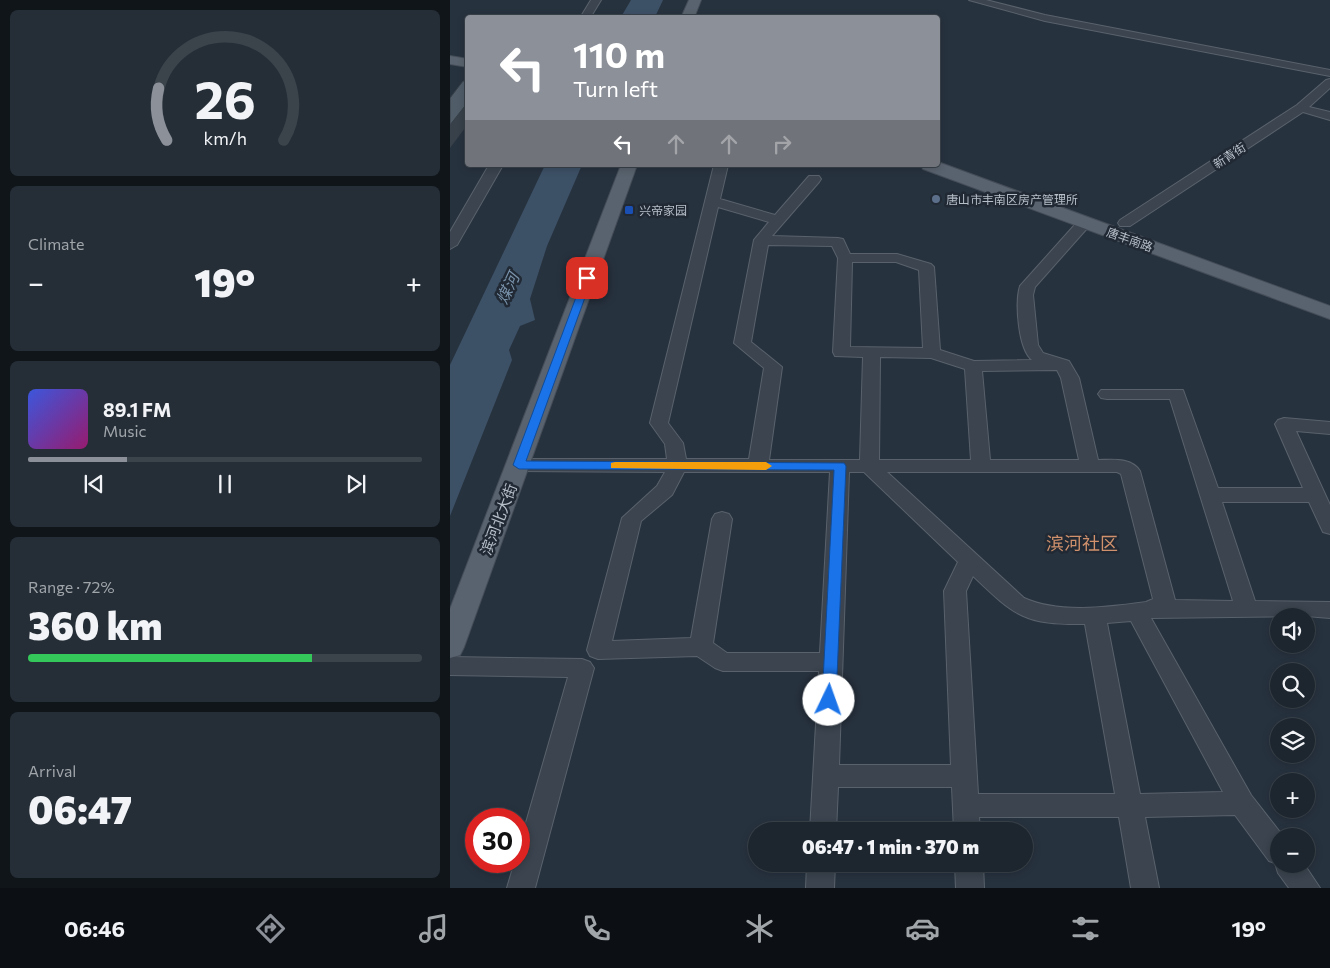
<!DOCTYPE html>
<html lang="en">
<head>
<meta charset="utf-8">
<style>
  :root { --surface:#1d262f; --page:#252e37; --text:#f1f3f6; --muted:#a0a5aa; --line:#3b434b; --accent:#8c9099 }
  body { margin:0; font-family:Commissioner,"Noto Sans SC",sans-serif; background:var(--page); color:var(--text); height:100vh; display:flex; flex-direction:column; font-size:19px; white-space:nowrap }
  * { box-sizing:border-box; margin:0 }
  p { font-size:16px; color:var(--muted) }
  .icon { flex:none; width:28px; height:28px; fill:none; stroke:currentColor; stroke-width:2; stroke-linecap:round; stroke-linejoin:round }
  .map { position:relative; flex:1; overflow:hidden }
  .panel { display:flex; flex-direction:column; gap:10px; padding:10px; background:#10151a; width:450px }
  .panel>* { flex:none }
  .hud { position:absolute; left:15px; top:15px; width:475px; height:152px; border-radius:5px; box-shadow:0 2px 8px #0003,0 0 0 1px var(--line); background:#8c9099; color:#fff; overflow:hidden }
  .tools { position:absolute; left:820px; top:608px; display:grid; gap:10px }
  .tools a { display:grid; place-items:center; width:45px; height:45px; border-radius:50%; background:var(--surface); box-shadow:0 2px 8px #0003,0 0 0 1px var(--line); font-size:25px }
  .speed { position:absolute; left:15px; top:808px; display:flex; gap:10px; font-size:25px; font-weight:700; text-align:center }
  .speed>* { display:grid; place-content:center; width:65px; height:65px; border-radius:50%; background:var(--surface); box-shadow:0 2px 8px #0003,0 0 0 1px var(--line); line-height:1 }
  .speed .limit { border:8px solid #d22; background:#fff; color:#111 }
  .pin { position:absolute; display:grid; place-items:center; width:42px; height:42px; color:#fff; margin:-21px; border-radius:10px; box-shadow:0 2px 8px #0006 }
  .me { position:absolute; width:55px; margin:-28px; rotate:3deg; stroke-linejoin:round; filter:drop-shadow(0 0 4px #0008) }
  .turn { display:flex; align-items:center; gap:18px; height:105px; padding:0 25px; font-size:22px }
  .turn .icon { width:65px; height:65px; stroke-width:2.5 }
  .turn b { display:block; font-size:35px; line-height:42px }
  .lanes { display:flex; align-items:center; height:48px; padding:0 25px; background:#0003; justify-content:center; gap:25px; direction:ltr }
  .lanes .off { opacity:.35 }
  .big { font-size:38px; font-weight:800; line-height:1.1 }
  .panel .tile { flex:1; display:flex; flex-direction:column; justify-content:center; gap:8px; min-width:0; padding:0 18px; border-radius:8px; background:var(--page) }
  .panel .dial { align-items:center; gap:0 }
  .dial svg { height:130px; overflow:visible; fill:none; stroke:var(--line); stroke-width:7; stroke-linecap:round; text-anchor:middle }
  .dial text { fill:var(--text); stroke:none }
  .song { display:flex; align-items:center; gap:15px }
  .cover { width:60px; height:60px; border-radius:8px; background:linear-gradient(135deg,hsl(230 70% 55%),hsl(320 70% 35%)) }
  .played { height:5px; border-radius:2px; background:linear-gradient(90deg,var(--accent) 25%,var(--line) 25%) }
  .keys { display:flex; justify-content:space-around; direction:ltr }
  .heat { display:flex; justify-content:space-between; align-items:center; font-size:28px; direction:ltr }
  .charge { height:8px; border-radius:4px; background:linear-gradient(90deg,#34c759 72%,var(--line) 0) }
  .trip { position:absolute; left:298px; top:822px; width:285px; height:50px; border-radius:25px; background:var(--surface); box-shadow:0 2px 8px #0003,0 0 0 1px var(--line); font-weight:800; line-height:50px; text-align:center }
  .tab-bar { display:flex; height:80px; justify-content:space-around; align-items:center; background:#0c0f13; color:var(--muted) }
  .tab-bar .icon { width:35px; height:35px }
  .tab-bar .selected { color:var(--accent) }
  .tab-bar b { font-size:22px; color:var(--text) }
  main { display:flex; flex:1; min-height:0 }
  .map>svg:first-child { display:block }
  .water { fill:#3d5166 }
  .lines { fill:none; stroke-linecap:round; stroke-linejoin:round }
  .minor-casing { stroke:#59626c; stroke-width:2 }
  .major-casing { stroke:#444d58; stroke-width:2 }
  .minor { fill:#3b444f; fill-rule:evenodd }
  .major { fill:#59636f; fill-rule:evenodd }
  .shaded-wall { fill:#38414a }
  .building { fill:#505d69; stroke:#38414a }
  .route { fill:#1a73e8; stroke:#114b97 }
  .slow { fill:#f59e0b }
  .service-dot { fill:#5c6f8a; stroke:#202934; stroke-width:2 }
  .transit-dot { fill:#1a4fb4; stroke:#202934; stroke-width:2 }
  .labels { text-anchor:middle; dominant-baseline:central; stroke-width:5; stroke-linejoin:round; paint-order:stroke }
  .far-street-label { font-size:12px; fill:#b7bfc9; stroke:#202934 }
  .far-poi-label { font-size:12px; fill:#b7bfc9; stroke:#202934; text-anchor:start }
  .street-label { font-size:15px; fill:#b7bfc9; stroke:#202934 }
  .water-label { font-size:16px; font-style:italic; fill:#7992aa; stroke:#202934 }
  .quarter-label { font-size:18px; fill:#d0916c; stroke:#202934 }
</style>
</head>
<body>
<main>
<section class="panel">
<div class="tile dial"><svg viewBox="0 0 100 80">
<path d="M14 69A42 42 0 1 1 86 69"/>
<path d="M14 69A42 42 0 0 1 9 37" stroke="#8c9099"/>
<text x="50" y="56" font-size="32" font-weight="700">26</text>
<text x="50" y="72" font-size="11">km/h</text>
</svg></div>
<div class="tile"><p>Climate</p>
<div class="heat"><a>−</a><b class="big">19°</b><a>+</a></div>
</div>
<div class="tile">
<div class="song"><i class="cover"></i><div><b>89.1 FM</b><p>Music</p></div></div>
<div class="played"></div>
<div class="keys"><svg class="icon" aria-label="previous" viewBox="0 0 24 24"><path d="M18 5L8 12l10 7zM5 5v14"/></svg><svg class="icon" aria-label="pause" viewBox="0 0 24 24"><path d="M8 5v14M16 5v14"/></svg><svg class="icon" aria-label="next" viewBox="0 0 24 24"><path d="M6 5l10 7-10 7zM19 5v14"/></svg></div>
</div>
<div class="tile"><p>Range · 72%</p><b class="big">360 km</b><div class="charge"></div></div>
<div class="tile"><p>Arrival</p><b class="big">06:47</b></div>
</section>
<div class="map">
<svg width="880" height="888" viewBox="0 0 880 888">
  <rect width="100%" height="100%" fill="#27323f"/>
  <path class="water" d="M 181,0 L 213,0 L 205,17 L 171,17 Z
    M 95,165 L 132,165 L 97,246 L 80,299 L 85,320 L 70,326 L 59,350 L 62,360 L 0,516 L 0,365 Z"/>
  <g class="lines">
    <g class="minor-casing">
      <path id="minor" d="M 141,0 L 151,0 L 140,18 L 130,18 Z
        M 519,0 L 536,0 L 595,15 L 880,70 L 880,76 L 595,21 Z
        M 880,79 L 880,88 L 859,107 L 880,112 L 880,120 L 853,112 L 680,226 L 670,226 L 668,223 L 670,220 L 847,105 L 876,80 Z
        M 39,165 L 53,165 L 7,245 L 0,249 L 0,232 Z
        M 264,165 L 278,165 L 270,199 L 325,215 L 359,176 L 369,176 L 371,179 L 369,182 L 322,236 L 388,238 L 393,239 L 400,254 L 447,254 L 481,264 L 484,267 L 490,350 L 524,361 L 582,360 C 568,349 565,302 570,286 L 630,219 L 640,219 L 642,222 L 640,225 L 585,287 L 583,295 L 588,345 L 593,353 L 619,361 L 629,378 L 648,460 C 662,460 681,457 690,471 L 725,600 L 783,601 L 720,399 L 657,399 L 651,398 L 648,394 L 651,390 L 733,390 L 768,488 L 853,488 L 825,424 L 828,420 L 834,418 L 880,422 L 880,434 L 846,431 L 880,505 L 880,534 L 873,532 L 859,502 L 772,502 L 805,601 L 880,602 L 880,618 L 856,616 L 701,618 L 801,795 L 833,836 L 829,836 L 829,864 L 854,864 L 870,888 L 839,888 L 828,873 L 825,863 L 819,861 L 785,815 L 695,817 L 709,888 L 681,888 L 669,817 L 529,817 L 530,831 L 504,831 L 502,787 L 388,787 L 386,831 L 360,831 L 369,671 L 273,671 L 265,668 L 247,656 L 148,659 L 140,656 L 137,650 L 172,518 L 207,486 L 215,472 L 69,471 L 62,469 L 59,465 L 62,461 L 69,459 L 217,459 L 215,444 L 200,423 ZM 268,207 L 319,222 L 304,240 L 284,343 L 314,368 L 299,459 L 236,459 L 233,443 L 218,423 ZM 318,245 L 382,246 L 388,258 L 383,352 L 385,356 L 413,357 L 410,460 L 319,460 L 332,367 L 301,342 ZM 402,262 L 446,262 L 469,270 L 473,348 L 400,347 ZM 430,357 L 481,358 L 515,369 L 521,460 L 429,460 ZM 607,370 L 611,378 L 629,460 L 540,460 L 532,371 ZM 234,472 L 380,472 L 370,653 L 277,653 L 263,643 L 282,519 L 279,514 L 272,512 L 265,514 L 262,519 L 241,638 L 162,641 L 191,521 L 222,495 ZM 399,472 L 414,472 L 508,562 L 494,591 L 501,765 L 389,765 ZM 437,472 L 667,472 L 671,474 L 703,599 L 696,602 C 659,607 609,614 574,598 ZM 523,576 C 565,616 574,625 635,624 L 665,794 L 528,794 L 516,591 ZM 681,621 L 773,792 L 690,794 L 657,623 Z
        M 0,657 L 132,659 L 140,662 L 144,668 L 85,888 L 57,888 L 65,861 L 69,861 L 69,847 L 118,677 L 0,675 Z
        M 357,864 L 385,864 L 384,888 L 356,888 Z
        M 505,864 L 533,864 L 534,888 L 506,888 Z"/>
    </g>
    <g class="major-casing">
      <path id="major" d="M 239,0 L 251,0 L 244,18 L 231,18 Z
        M 0,56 L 18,59 L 18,67 L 0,64 Z
        M 488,162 L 880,306 L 880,319 L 473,169 L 471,165 L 488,165 Z
        M 171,165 L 187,165 L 14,647 L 10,655 L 0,658 L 0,609 Z"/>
    </g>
    <use href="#minor" class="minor"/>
    <use href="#major" class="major"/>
  </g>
  <path class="shaded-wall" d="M 18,102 L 18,124 L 0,148 L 0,125 Z"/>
  <path class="building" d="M 13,81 L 18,81 L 18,102 L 0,125 L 0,98 Z"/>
  <path class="route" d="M 134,276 L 142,278 L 76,461 L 394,463 L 396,466 L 386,700 L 384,704 L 374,704 L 372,700 L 384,470 L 69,469 L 63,465 Z"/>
  <path class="slow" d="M 165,462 L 316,462 L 322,466 L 316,470 L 161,468 L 161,463 Z"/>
  <circle class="service-dot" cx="486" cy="199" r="5"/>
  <rect class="transit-dot" x="174" y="205" width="10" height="10" rx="2.5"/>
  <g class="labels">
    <g class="far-street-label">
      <text transform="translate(779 155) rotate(-33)">新青街</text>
      <text transform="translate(680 239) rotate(20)">唐丰南路</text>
    </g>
    <g class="far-poi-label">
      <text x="496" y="199">唐山市丰南区房产管理所</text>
      <text x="189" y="210">兴帝家园</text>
    </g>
    <g class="street-label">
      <text transform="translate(48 519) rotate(-69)">滨河北大街</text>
    </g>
    <g class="water-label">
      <text transform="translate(57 288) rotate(-65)">煤河</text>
    </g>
    <g class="quarter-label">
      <text x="632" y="543">滨河社区</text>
    </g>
  </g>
</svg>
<div class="tools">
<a><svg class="icon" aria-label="sound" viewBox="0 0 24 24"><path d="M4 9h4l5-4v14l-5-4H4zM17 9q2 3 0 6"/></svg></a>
<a><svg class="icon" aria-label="search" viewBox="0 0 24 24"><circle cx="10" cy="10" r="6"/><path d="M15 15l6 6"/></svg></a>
<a><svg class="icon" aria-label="layers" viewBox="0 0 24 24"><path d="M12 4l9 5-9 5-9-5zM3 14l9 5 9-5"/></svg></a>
<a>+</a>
<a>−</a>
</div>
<div class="speed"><div class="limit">30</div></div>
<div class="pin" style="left:137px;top:278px;background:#d93025"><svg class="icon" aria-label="arrive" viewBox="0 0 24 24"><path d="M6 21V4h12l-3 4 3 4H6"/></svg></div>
<svg class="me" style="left:379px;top:700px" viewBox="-20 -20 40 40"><circle r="19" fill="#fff"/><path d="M0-13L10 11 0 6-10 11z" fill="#1a73e8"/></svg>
<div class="trip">06:47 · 1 min · 370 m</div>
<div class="hud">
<div class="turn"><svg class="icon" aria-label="left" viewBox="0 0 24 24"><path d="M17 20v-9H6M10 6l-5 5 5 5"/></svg><div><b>110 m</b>Turn left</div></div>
<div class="lanes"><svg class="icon" aria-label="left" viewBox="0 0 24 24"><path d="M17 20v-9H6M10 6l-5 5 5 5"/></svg><svg class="icon off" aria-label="ahead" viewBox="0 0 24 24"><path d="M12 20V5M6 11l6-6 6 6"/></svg><svg class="icon off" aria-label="ahead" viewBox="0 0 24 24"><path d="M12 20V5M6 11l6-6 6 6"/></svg><svg class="icon off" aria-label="right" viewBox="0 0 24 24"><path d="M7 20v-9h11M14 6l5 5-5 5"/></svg></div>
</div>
</div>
</main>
<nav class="tab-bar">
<b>06:46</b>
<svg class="icon selected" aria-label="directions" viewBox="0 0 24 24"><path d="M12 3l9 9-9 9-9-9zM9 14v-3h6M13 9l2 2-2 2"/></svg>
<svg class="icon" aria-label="music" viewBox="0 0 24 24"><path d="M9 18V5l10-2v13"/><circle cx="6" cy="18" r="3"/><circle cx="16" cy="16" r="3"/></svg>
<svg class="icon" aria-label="phone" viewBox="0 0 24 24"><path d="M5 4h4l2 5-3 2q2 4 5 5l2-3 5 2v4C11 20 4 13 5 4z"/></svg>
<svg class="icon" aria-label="climate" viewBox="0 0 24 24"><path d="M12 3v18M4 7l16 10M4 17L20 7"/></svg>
<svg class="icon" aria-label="car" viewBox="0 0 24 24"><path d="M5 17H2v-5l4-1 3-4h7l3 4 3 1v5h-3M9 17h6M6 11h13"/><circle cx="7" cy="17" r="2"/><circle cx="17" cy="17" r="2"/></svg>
<svg class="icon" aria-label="filters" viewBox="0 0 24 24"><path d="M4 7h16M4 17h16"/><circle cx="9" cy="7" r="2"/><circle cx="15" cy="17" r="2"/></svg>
<b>19°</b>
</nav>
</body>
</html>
